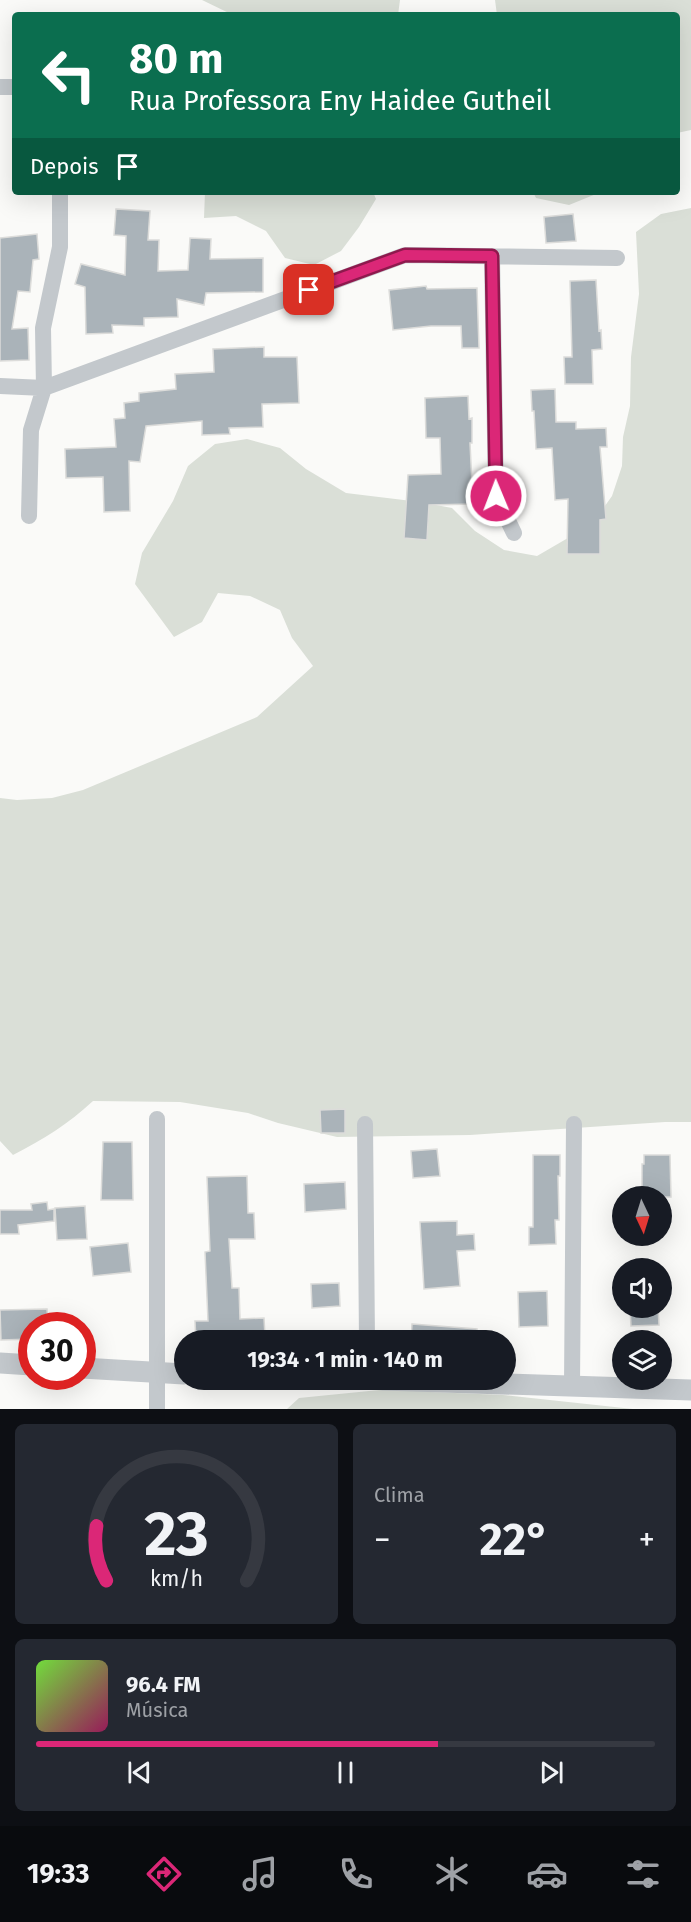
<!DOCTYPE html>
<html lang="pt">
<head>
<meta charset="utf-8">
<style>
  :root { --surface:#171b24; --page:#242831; --text:#f1f3f6; --muted:#9ea1a6; --line:#363941; --accent:#db2777 }
  body { margin:0; font-family:"Fira Sans",sans-serif; background:var(--page); color:var(--text); height:100vh; display:flex; flex-direction:column; font-size:22px; white-space:nowrap }
  * { box-sizing:border-box; margin:0 }
  p { font-size:20px; color:var(--muted) }
  .icon { flex:none; width:33px; height:33px; fill:none; stroke:currentColor; stroke-width:2; stroke-linecap:round; stroke-linejoin:round }
  .map { position:relative; height:1409px; overflow:hidden }
  .sheet { display:flex; flex-direction:column; gap:15px; padding:15px; background:#0d0f14; flex:1 }
  .sheet>* { flex:none }
  .guide { position:absolute; left:12px; top:12px; width:668px; height:183px; border-radius:6px; box-shadow:0 6px 24px #0002; background:#0b6e4f; color:#fff; overflow:hidden }
  .needle { width:39px; rotate:176deg }
  .fabs { position:absolute; left:612px; top:1186px; display:grid; gap:12px }
  .fabs a { display:grid; place-items:center; width:60px; height:60px; border-radius:50%; background:var(--surface); box-shadow:0 6px 24px #0002; font-size:30px }
  .speed { position:absolute; left:18px; top:1312px; display:flex; gap:12px; font-size:30px; font-weight:700; text-align:center }
  .speed>* { display:grid; place-content:center; width:78px; height:78px; border-radius:50%; background:var(--surface); box-shadow:0 6px 24px #0002; line-height:1 }
  .speed .limit { border:9px solid #d22; background:#fff; color:#111 }
  .pin { position:absolute; display:grid; place-items:center; width:51px; height:51px; color:#fff; margin:-26px; border-radius:12px; box-shadow:0 3px 9px #0006 }
  .me { position:absolute; width:66px; margin:-33px; rotate:359deg; stroke-linejoin:round; filter:drop-shadow(0 0 4px #0008) }
  .turn { display:flex; align-items:center; gap:21px; height:126px; padding:0 18px; font-size:27px }
  .turn .icon { width:78px; height:78px; stroke-width:2.5 }
  .turn b { display:block; font-size:42px; line-height:51px }
  .then { display:flex; align-items:center; height:57px; padding:0 18px; background:#0003; gap:12px; font-size:22px }
  .big { font-size:45px; font-weight:700; line-height:1.1 }
  .sheet .tile { flex:1; display:flex; flex-direction:column; justify-content:center; gap:9px; min-width:0; padding:0 21px; border-radius:9px; background:var(--page) }
  .sheet .dial { align-items:center; gap:0 }
  .dial svg { height:156px; overflow:visible; fill:none; stroke:var(--line); stroke-width:7; stroke-linecap:round; text-anchor:middle }
  .dial text { fill:var(--text); stroke:none }
  .song { display:flex; align-items:center; gap:18px }
  .cover { width:72px; height:72px; border-radius:9px; background:linear-gradient(135deg,hsl(100 70% 55%),hsl(330 70% 35%)) }
  .played { height:6px; border-radius:3px; background:linear-gradient(90deg,var(--accent) 65%,var(--line) 65%) }
  .keys { display:flex; justify-content:space-around; direction:ltr }
  .heat { display:flex; justify-content:space-between; align-items:center; font-size:33px; direction:ltr }
  .sheet .tiles { flex:1; display:grid; gap:15px; grid-template-columns:1fr 1fr }
  .tile:last-child { grid-column:span 2 }
  .trip { position:absolute; left:174px; top:1330px; width:342px; height:60px; border-radius:30px; background:var(--surface); box-shadow:0 6px 24px #0002; font-weight:700; line-height:60px; text-align:center }
  .tab-bar { display:flex; height:96px; justify-content:space-around; align-items:center; background:#090b0e; color:var(--muted) }
  .tab-bar .icon { width:42px; height:42px }
  .tab-bar .current { color:var(--accent) }
  .tab-bar b { font-size:27px; color:var(--text) }
  .map>svg:first-child { display:block }
  .green { fill:#dadfd7 }
  .building { fill:#aab3b9; stroke:#dcdcda; stroke-width:1.5 }
  .lines { fill:none; stroke-linecap:round; stroke-linejoin:round }
  .minor { stroke:#c3c8cc; stroke-width:16 }
  .tertiary { stroke:#c3c8cc; stroke-width:21 }
  .route-casing { stroke:#8e194d; stroke-width:15 }
  .route { stroke:#db2777; stroke-width:10 }
</style>
</head>
<body>
<div class="map">
<svg width="691" height="1409" viewBox="0 0 691 1409">
  <rect width="100%" height="100%" fill="#fafaf8"/>
  <path class="green" d="M 202,0 L 400,0 L 398,15 L 233,15 Z
    M 495,0 L 691,0 L 691,130 L 677,133 L 676,15 L 497,15 Z
    M 205,192 L 373,192 L 376,199 L 359,227 L 341,251 L 314,265 L 285,258 L 266,231 L 236,216 L 204,218 Z
    M 533,192 L 601,192 L 569,205 L 536,198 Z
    M 691,208 L 691,1122 L 665,1122 L 470,1135 L 337,1137 L 278,1123 L 248,1113 L 180,1102 L 93,1101 C 68,1124 44,1139 13,1155 L 0,1141 L 0,798 L 17,800 L 52,798 L 83,790 L 257,717 L 313,666 L 292,638 L 280,610 L 250,596 L 218,593 L 202,622 L 174,637 L 135,584 L 142,553 L 173,501 L 188,466 L 215,444 L 247,439 L 280,448 L 306,469 L 346,493 L 420,502 L 452,508 L 475,531 L 504,550 L 537,556 L 592,524 L 612,496 L 622,466 L 623,437 L 630,406 L 631,357 L 639,294 L 636,232 L 661,214 Z
    M 399,1388 L 430,1392 L 503,1395 L 633,1409 L 287,1409 L 299,1398 Z"/>
  <path class="building" d="M 116,209 L 150,211 L 148,240 L 159,240 L 158,271 L 188,270 L 190,238 L 211,239 L 210,259 L 263,258 L 263,292 L 206,293 L 204,305 L 177,299 L 178,317 L 144,318 L 144,326 L 112,325 L 113,333 L 86,334 L 85,287 L 75,284 L 81,264 L 125,275 L 126,236 L 114,235 Z
    M 573,214 L 576,241 L 546,243 L 544,217 Z
    M 37,234 L 39,259 L 33,260 L 30,292 L 18,291 L 12,329 L 28,328 L 29,360 L 0,361 L 0,238 Z
    M 596,280 L 599,331 L 601,330 L 602,349 L 592,350 L 593,384 L 565,384 L 564,357 L 572,357 L 570,281 Z
    M 426,286 L 427,289 L 477,288 L 479,348 L 462,348 L 461,326 L 431,326 L 393,330 L 389,290 Z
    M 264,347 L 264,357 L 297,357 L 299,403 L 262,404 L 263,427 L 229,428 L 230,434 L 202,435 L 202,421 L 146,426 L 140,462 L 129,461 L 130,511 L 104,512 L 103,477 L 66,478 L 65,449 L 116,447 L 114,419 L 125,418 L 124,403 L 139,401 L 139,393 L 176,389 L 175,374 L 214,372 L 213,349 Z
    M 555,389 L 556,422 L 576,422 L 576,429 L 606,428 L 607,447 L 600,447 L 606,519 L 600,520 L 600,554 L 567,554 L 568,499 L 555,500 L 552,448 L 536,449 L 534,411 L 532,411 L 531,390 Z
    M 468,396 L 469,419 L 472,418 L 472,443 L 470,443 L 473,504 L 429,505 L 427,540 L 404,538 L 408,475 L 441,474 L 440,438 L 426,438 L 425,398 Z
    M 345,1109 L 345,1133 L 321,1133 L 320,1110 Z
    M 103,1142 L 132,1142 L 133,1200 L 101,1200 Z
    M 437,1149 L 440,1176 L 413,1178 L 411,1151 Z
    M 533,1155 L 560,1155 L 560,1176 L 558,1176 L 559,1220 L 555,1220 L 556,1244 L 529,1245 L 529,1227 L 533,1227 Z
    M 644,1155 L 670,1155 L 671,1197 L 642,1197 L 642,1164 L 644,1164 Z
    M 247,1176 L 248,1213 L 254,1213 L 255,1239 L 229,1239 L 232,1288 L 239,1288 L 240,1319 L 264,1318 L 265,1337 L 262,1337 L 263,1341 L 196,1341 L 195,1321 L 208,1321 L 205,1252 L 210,1251 L 207,1177 Z
    M 345,1182 L 346,1209 L 305,1212 L 304,1184 Z
    M 47,1202 L 48,1210 L 54,1209 L 54,1221 L 18,1225 L 19,1234 L 0,1234 L 0,1210 L 32,1210 L 31,1204 Z
    M 85,1206 L 87,1239 L 57,1240 L 55,1208 Z
    M 457,1221 L 457,1235 L 474,1234 L 475,1250 L 457,1251 L 460,1286 L 424,1289 L 420,1222 Z
    M 128,1243 L 131,1272 L 93,1276 L 90,1247 Z
    M 339,1283 L 340,1306 L 312,1308 L 311,1284 Z
    M 547,1291 L 548,1326 L 519,1327 L 518,1292 Z
    M 630,1308 L 658,1308 L 659,1325 L 631,1326 Z
    M 47,1309 L 48,1326 L 32,1326 L 32,1339 L 1,1340 L 0,1310 Z
    M 412,1324 L 477,1329 L 477,1341 L 411,1341 Z"/>
  <g class="lines">
    <path class="minor" d="M 0,87 L 15,87
      M 492,256 L 496,496 L 514,533
      M 0,386 L 44,388 L 405,255 L 617,258
      M 29,516 L 31,430 L 44,388 L 43,328 L 60,247 L 60,192
      M 157,1119 L 157,1409
      M 365,1124 L 367,1341
      M 572,1386 L 574,1124"/>
    <path class="tertiary" d="M 0,1363 L 32,1365
      M 82,1368 L 184,1374
      M 383,1380 L 691,1390"/>
  </g>
  <g class="lines">
    <g class="route-casing">
      <path id="route" d="M 309,290 L 405,255 L 492,256 L 496,496"/>
    </g>
    <use href="#route" class="route"/>
  </g>
</svg>
<div class="fabs">
<a><svg class="needle" viewBox="-14 -14 28 28"><path d="M0-13l5 13h-10z" fill="#e53935"/><path d="M0 13l5-13h-10z" fill="#9ea1a6"/></svg></a>
<a><svg class="icon" aria-label="sound" viewBox="0 0 24 24"><path d="M4 9h4l5-4v14l-5-4H4zM17 9q2 3 0 6"/></svg></a>
<a><svg class="icon" aria-label="layers" viewBox="0 0 24 24"><path d="M12 4l9 5-9 5-9-5zM3 14l9 5 9-5"/></svg></a>
</div>
<div class="speed"><div class="limit">30</div></div>
<div class="pin" style="left:309px;top:290px;background:#d93025"><svg class="icon" aria-label="arrive" viewBox="0 0 24 24"><path d="M6 21V4h12l-3 4 3 4H6"/></svg></div>
<svg class="me" style="left:496px;top:496px" viewBox="-20 -20 40 40"><circle r="17" fill="#db2777" stroke="#fff" stroke-width="3"/><path d="M0-11L8 9 0 5-8 9z" fill="#fff"/></svg>
<div class="trip">19:34 · 1 min · 140 m</div>
<div class="guide">
<div class="turn"><svg class="icon" aria-label="left" viewBox="0 0 24 24"><path d="M17 20v-9H6M10 6l-5 5 5 5"/></svg><div><b>80 m</b>Rua Professora Eny Haidee Gutheil</div></div>
<div class="then">Depois<svg class="icon" aria-label="arrive" viewBox="0 0 24 24"><path d="M6 21V4h12l-3 4 3 4H6"/></svg></div>
</div>
</div>
<section class="sheet">
<div class="tiles">
<div class="tile dial"><svg viewBox="0 0 100 80">
<path d="M14 69A42 42 0 1 1 86 69"/>
<path d="M14 69A42 42 0 0 1 9 41" stroke="#db2777"/>
<text x="50" y="56" font-size="32" font-weight="700">23</text>
<text x="50" y="72" font-size="11">km/h</text>
</svg></div>
<div class="tile"><p>Clima</p>
<div class="heat"><a>−</a><b class="big">22°</b><a>+</a></div>
</div>
<div class="tile">
<div class="song"><i class="cover"></i><div><b>96.4 FM</b><p>Música</p></div></div>
<div class="played"></div>
<div class="keys"><svg class="icon" aria-label="previous" viewBox="0 0 24 24"><path d="M18 5L8 12l10 7zM5 5v14"/></svg><svg class="icon" aria-label="pause" viewBox="0 0 24 24"><path d="M8 5v14M16 5v14"/></svg><svg class="icon" aria-label="next" viewBox="0 0 24 24"><path d="M6 5l10 7-10 7zM19 5v14"/></svg></div>
</div>
</div>
</section>
<nav class="tab-bar">
<b>19:33</b>
<svg class="icon current" aria-label="directions" viewBox="0 0 24 24"><path d="M12 3l9 9-9 9-9-9zM9 14v-3h6M13 9l2 2-2 2"/></svg>
<svg class="icon" aria-label="music" viewBox="0 0 24 24"><path d="M9 18V5l10-2v13"/><circle cx="6" cy="18" r="3"/><circle cx="16" cy="16" r="3"/></svg>
<svg class="icon" aria-label="phone" viewBox="0 0 24 24"><path d="M5 4h4l2 5-3 2q2 4 5 5l2-3 5 2v4C11 20 4 13 5 4z"/></svg>
<svg class="icon" aria-label="climate" viewBox="0 0 24 24"><path d="M12 3v18M4 7l16 10M4 17L20 7"/></svg>
<svg class="icon" aria-label="car" viewBox="0 0 24 24"><path d="M5 17H2v-5l4-1 3-4h7l3 4 3 1v5h-3M9 17h6M6 11h13"/><circle cx="7" cy="17" r="2"/><circle cx="17" cy="17" r="2"/></svg>
<svg class="icon" aria-label="filters" viewBox="0 0 24 24"><path d="M4 7h16M4 17h16"/><circle cx="9" cy="7" r="2"/><circle cx="15" cy="17" r="2"/></svg>
</nav>
</body>
</html>
